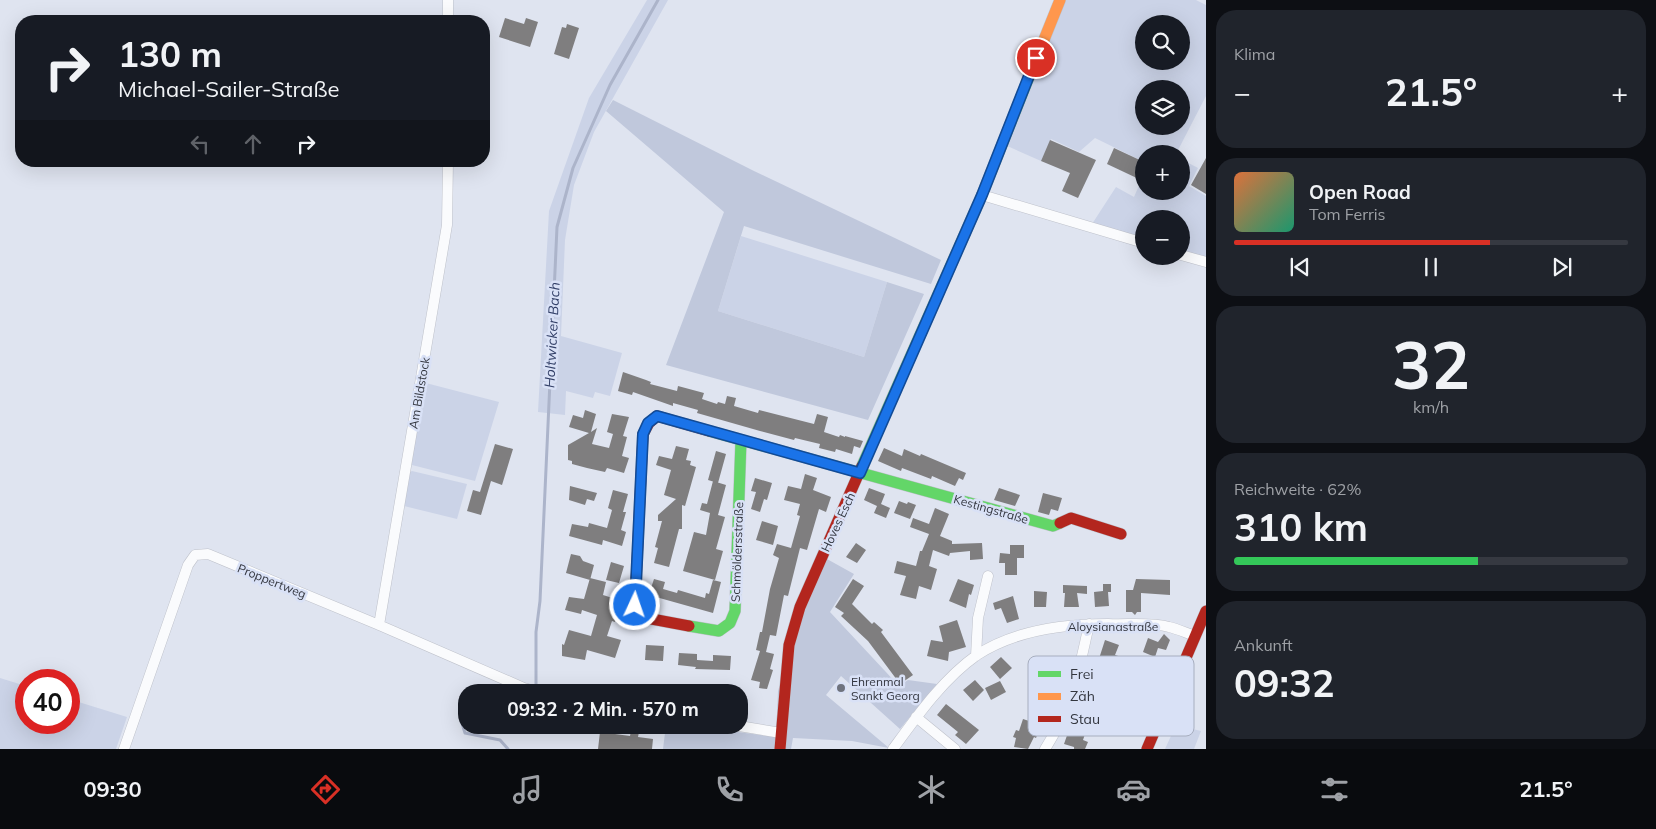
<!DOCTYPE html>
<html lang="de">
<head>
<meta charset="utf-8">
<style>
  :root { --surface:#171b24; --page:#20242c; --text:#f1f3f6; --muted:#9ea1a6; --line:#363941; --accent:#d93025 }
  body { margin:0; font-family:Mulish,sans-serif; background:var(--page); color:var(--text); height:100vh; display:flex; flex-direction:column; font-size:19px; white-space:nowrap }
  * { box-sizing:border-box; margin:0 }
  p { font-size:16px; color:var(--muted) }
  .icon { flex:none; width:28px; height:28px; fill:none; stroke:currentColor; stroke-width:2; stroke-linecap:round; stroke-linejoin:round }
  .map { position:relative; flex:1; overflow:hidden }
  .details { display:flex; flex-direction:column; gap:10px; padding:10px; background:#0d0f14; width:450px }
  .details>* { flex:none }
  .guide { position:absolute; left:15px; top:15px; width:475px; height:152px; border-radius:20px; box-shadow:0 5px 20px #0002; background:#171b24; color:var(--text); overflow:hidden }
  .tools { position:absolute; left:1135px; top:15px; display:grid; gap:10px }
  .tools a { display:grid; place-items:center; width:55px; height:55px; border-radius:50%; background:var(--surface); box-shadow:0 5px 20px #0002; font-size:25px }
  .speed { position:absolute; left:15px; top:669px; display:flex; gap:10px; font-size:25px; font-weight:700; text-align:center }
  .speed>* { display:grid; place-content:center; width:65px; height:65px; border-radius:50%; background:var(--surface); box-shadow:0 5px 20px #0002; line-height:1 }
  .speed .limit { border:8px solid #d22; background:#fff; color:#111 }
  .pin { position:absolute; display:grid; place-items:center; width:42px; height:42px; color:#fff; margin:-21px; border:2px solid #fff; border-radius:50%; box-shadow:0 1px 5px #0007 }
  .me { position:absolute; width:55px; margin:-28px; rotate:3deg; stroke-linejoin:round; filter:drop-shadow(0 0 4px #0008) }
  .turn { display:flex; align-items:center; gap:18px; height:105px; padding:0 20px; font-size:22px }
  .turn .icon { width:65px; height:65px; stroke-width:2.5 }
  .turn b { display:block; font-size:35px; line-height:42px }
  .lanes { display:flex; align-items:center; height:48px; padding:0 20px; background:#0003; justify-content:center; gap:25px; direction:ltr }
  .lanes .off { opacity:.35 }
  .big { font-size:38px; font-weight:700; line-height:1.1 }
  .details .widget { flex:1; display:flex; flex-direction:column; justify-content:center; gap:8px; min-width:0; padding:0 18px; border-radius:20px; background:var(--page) }
  .details .dial { align-items:center; gap:0 }
  .dial b { font-size:65px; line-height:1 }
  .song { display:flex; align-items:center; gap:15px }
  .cover { width:60px; height:60px; border-radius:8px; background:linear-gradient(135deg,hsl(20 70% 55%),hsl(160 70% 35%)) }
  .played { height:5px; border-radius:2px; background:linear-gradient(90deg,var(--accent) 65%,var(--line) 65%) }
  .keys { display:flex; justify-content:space-around; direction:ltr }
  .heat { display:flex; justify-content:space-between; align-items:center; font-size:28px; direction:ltr }
  .charge { height:8px; border-radius:4px; background:linear-gradient(90deg,#34c759 62%,var(--line) 0) }
  .trip { position:absolute; left:458px; top:684px; width:290px; height:50px; border-radius:20px; background:var(--surface); box-shadow:0 5px 20px #0002; font-weight:700; line-height:50px; text-align:center }
  .dock { display:flex; height:80px; justify-content:space-around; align-items:center; background:#090b0e; color:var(--muted) }
  .dock .icon { width:35px; height:35px }
  .dock .selected { color:var(--accent) }
  .dock b { font-size:22px; color:var(--text) }
  main { display:flex; flex:1; min-height:0 }
  .map>svg:first-child { display:block }
  .green { fill:#cbd3e7; fill-rule:evenodd }
  .forest { fill:#c0c8dc }
  .lines { fill:none; stroke-linecap:round; stroke-linejoin:round }
  .stream { stroke:#acb4ca; stroke-width:3 }
  .building { fill:#7f7e7f }
  .street-casing { stroke:#bec1ca; stroke-width:11 }
  .fast-casing { stroke:#bec1ca; stroke-width:12 }
  .slow-casing { stroke:#bec1ca; stroke-width:12 }
  .jam-casing { stroke:#bec1ca; stroke-width:12 }
  .street { stroke:#fafbfd; stroke-width:10 }
  .fast { stroke:#63d668; stroke-width:11 }
  .slow { stroke:#ff974d; stroke-width:11 }
  .jam { stroke:#b3261e; stroke-width:11 }
  .route-casing { stroke:#114b97; stroke-width:12 }
  .route { stroke:#1a73e8; stroke-width:9 }
  .poi-dot { fill:#6f737d; stroke:#d9e1f6; stroke-width:2 }
  .labels { text-anchor:middle; dominant-baseline:central; stroke-width:5; stroke-linejoin:round; paint-order:stroke }
  .street-label { font-size:12px; fill:#33363f; stroke:#d9e1f6 }
  .poi-label { font-size:12px; fill:#33363f; stroke:#d9e1f6; text-anchor:start }
  .water-label { font-size:14px; font-style:italic; fill:#334068; stroke:#d9e1f6 }
  .key { fill:#d9e1f6; stroke:#a7aebf; stroke-width:1 }
  .key-label { font-size:14px; fill:#33363f }
</style>
</head>
<body>
<main>
<div class="map">
<svg width="1206" height="749" viewBox="0 0 1206 749">
  <rect width="100%" height="100%" fill="#dfe4f0"/>
  <path class="green" d="M 647,0 L 668,0 L 594,132 L 574,185 L 565,240 L 561,336 L 622,353 L 610,396 L 595,392 L 593,398 L 566,391 L 565,415 L 538,412 L 549,211 L 589,98 Z
    M 1064,0 L 1196,0 L 1206,5 L 1206,96 L 1176,154 L 1144,154 L 1144,162 L 1095,138 L 1079,152 L 1051,139 L 1041,161 L 1005,145 ZM 1144,24 L 1181,24 L 1181,61 L 1144,61 ZM 1144,89 L 1181,89 L 1181,126 L 1144,126 Z
    M 1181,159 L 1198,168 L 1189,186 L 1206,196 L 1206,257 L 1181,250 L 1181,219 L 1144,219 L 1144,239 L 1092,224 L 1116,187 L 1134,197 L 1144,174 L 1144,191 L 1181,191 Z
    M 741,236 L 887,282 L 864,357 L 718,311 Z
    M 422,382 L 499,402 L 475,481 L 412,465 L 408,461 Z
    M 412,471 L 467,484 L 457,519 L 404,506 L 406,474 Z
    M 0,678 L 26,686 L 26,722 L 69,722 L 69,699 L 127,717 L 116,749 L 0,749 Z
    M 1176,725 L 1201,731 L 1194,749 L 1165,749 Z"/>
  <path class="forest" d="M 613,100 L 754,171 L 941,260 L 931,284 L 744,226 L 718,311 L 864,357 L 887,282 L 924,294 L 868,420 L 666,365 L 724,212 L 606,111 Z
    M 818,554 L 854,574 L 830,612 L 899,686 L 908,680 L 937,684 L 900,729 L 841,676 L 826,695 L 889,748 L 852,741 L 793,738 L 791,749 L 663,749 L 666,725 L 685,725 L 776,737 L 778,691 Z"/>
  <g class="lines">
    <path class="stream" d="M 536,689 L 536,632 L 540,601 L 557,227 L 573,168 L 610,85 L 658,0
      M 466,710 L 461,720 L 465,733 L 500,740 L 508,749"/>
  </g>
  <path class="building" d="M 505,18 L 524,24 L 526,18 L 538,22 L 530,47 L 499,37 Z
    M 567,24 L 579,28 L 569,59 L 554,54 L 562,27 L 566,28 Z
    M 1050,140 L 1096,160 L 1078,198 L 1062,191 L 1070,173 L 1041,161 Z
    M 1114,148 L 1144,162 L 1144,173 L 1141,180 L 1107,164 Z
    M 1206,158 L 1206,194 L 1191,185 Z
    M 623,372 L 646,380 L 651,382 L 650,384 L 677,391 L 678,386 L 704,393 L 702,399 L 717,404 L 718,402 L 725,404 L 727,396 L 736,398 L 734,406 L 758,413 L 759,410 L 814,424 L 817,414 L 828,417 L 824,432 L 839,437 L 840,435 L 845,437 L 845,436 L 863,441 L 860,448 L 854,446 L 852,454 L 836,449 L 835,452 L 819,448 L 820,444 L 795,438 L 794,440 L 760,431 L 697,413 L 698,410 L 673,403 L 673,406 L 633,392 L 632,395 L 618,391 Z
    M 585,410 L 596,414 L 591,432 L 597,428 L 592,444 L 609,448 L 613,434 L 607,432 L 612,414 L 629,417 L 623,436 L 627,437 L 622,456 L 629,458 L 624,473 L 607,468 L 605,472 L 587,468 L 572,464 L 572,461 L 568,460 L 568,445 L 589,433 L 569,427 L 573,415 L 583,418 Z
    M 495,444 L 513,449 L 502,485 L 491,481 L 481,515 L 467,511 L 473,490 L 480,492 Z
    M 676,446 L 689,449 L 686,460 L 691,461 L 690,465 L 696,467 L 685,506 L 682,505 L 682,529 L 679,529 L 669,567 L 654,563 L 658,548 L 655,547 L 662,521 L 658,521 L 658,515 L 676,499 L 664,495 L 671,470 L 656,465 L 659,456 L 672,459 Z
    M 884,448 L 902,456 L 904,449 L 920,456 L 921,454 L 966,473 L 963,480 L 959,478 L 955,486 L 932,476 L 931,479 L 902,468 L 901,471 L 878,461 Z
    M 716,451 L 726,454 L 718,483 L 708,480 Z
    M 805,474 L 817,478 L 813,490 L 831,497 L 826,512 L 819,509 L 807,550 L 800,548 L 788,596 L 784,595 L 776,636 L 770,635 L 766,652 L 774,654 L 770,669 L 773,670 L 767,689 L 759,688 L 760,682 L 751,680 L 760,651 L 756,650 L 760,632 L 762,632 L 770,589 L 779,558 L 773,555 L 777,544 L 791,548 L 800,516 L 797,515 L 800,504 L 784,500 L 788,486 L 801,489 Z
    M 755,478 L 772,483 L 767,500 L 764,499 L 760,512 L 751,509 L 756,492 L 751,491 Z
    M 713,481 L 726,485 L 718,515 L 725,517 L 716,549 L 723,551 L 715,580 L 683,571 L 694,532 L 706,535 L 710,513 L 700,510 L 702,503 L 707,504 Z
    M 570,486 L 597,493 L 594,501 L 587,499 L 585,505 L 569,500 Z
    M 869,488 L 885,494 L 881,504 L 890,508 L 886,518 L 874,513 L 877,506 L 864,500 Z
    M 999,488 L 1020,495 L 1015,506 L 994,500 Z
    M 613,490 L 628,494 L 623,512 L 626,512 L 621,530 L 626,532 L 622,546 L 603,540 L 602,545 L 569,536 L 572,524 L 588,527 L 589,523 L 607,528 L 612,510 L 608,508 Z
    M 1043,493 L 1062,498 L 1058,511 L 1051,509 L 1049,515 L 1038,512 Z
    M 899,501 L 907,504 L 908,502 L 916,505 L 910,519 L 894,513 Z
    M 935,508 L 949,514 L 940,536 L 952,541 L 952,544 L 982,543 L 983,559 L 970,560 L 970,551 L 950,553 L 949,556 L 933,550 L 929,566 L 937,569 L 931,590 L 919,586 L 916,599 L 900,595 L 906,576 L 894,573 L 897,561 L 916,566 L 920,551 L 922,551 L 929,534 L 910,527 L 913,518 L 929,524 Z
    M 762,521 L 778,526 L 773,545 L 756,540 Z
    M 856,543 L 866,550 L 857,563 L 846,557 Z
    M 1010,545 L 1024,545 L 1024,558 L 1017,558 L 1017,575 L 1005,575 L 1005,563 L 999,563 L 1000,553 L 1010,554 Z
    M 571,554 L 580,556 L 583,561 L 594,565 L 590,580 L 566,573 Z
    M 611,562 L 624,566 L 619,583 L 606,580 Z
    M 590,578 L 606,582 L 603,595 L 622,601 L 615,622 L 612,621 L 607,636 L 621,640 L 615,658 L 587,650 L 585,660 L 562,656 L 562,644 L 564,645 L 569,630 L 591,636 L 597,615 L 582,610 L 581,614 L 565,610 L 569,597 L 584,599 Z
    M 654,579 L 665,582 L 663,589 L 677,593 L 678,590 L 705,598 L 706,593 L 709,594 L 713,580 L 721,582 L 713,613 L 656,597 L 657,593 L 650,591 Z
    M 853,579 L 864,586 L 852,604 L 872,624 L 874,622 L 883,630 L 881,632 L 913,675 L 900,684 L 868,641 L 841,616 L 844,613 L 835,607 Z
    M 958,579 L 974,585 L 971,595 L 969,594 L 966,608 L 949,601 Z
    M 1136,579 L 1170,580 L 1170,595 L 1141,593 L 1141,612 L 1137,612 L 1135,615 L 1132,612 L 1126,612 L 1126,590 L 1133,590 Z
    M 1103,584 L 1111,584 L 1111,592 L 1108,592 L 1109,606 L 1095,607 L 1094,592 L 1103,591 Z
    M 1063,585 L 1087,586 L 1087,594 L 1077,593 L 1079,607 L 1064,607 L 1065,593 L 1063,593 Z
    M 1034,591 L 1047,592 L 1046,607 L 1034,607 Z
    M 1013,596 L 1019,619 L 1007,623 L 1001,608 L 995,610 L 993,603 Z
    M 957,620 L 966,647 L 949,652 L 948,661 L 927,656 L 931,640 L 943,642 L 939,626 Z
    M 1164,634 L 1170,640 L 1166,650 L 1158,648 L 1155,657 L 1143,652 L 1148,638 L 1158,642 Z
    M 1105,640 L 1119,645 L 1115,655 L 1128,659 L 1124,671 L 1116,668 L 1104,704 L 1100,702 L 1095,718 L 1091,716 L 1083,740 L 1088,742 L 1085,749 L 1074,749 L 1074,747 L 1064,744 L 1071,724 L 1073,724 L 1075,719 L 1079,721 Z
    M 646,645 L 664,646 L 663,661 L 645,660 Z
    M 679,653 L 697,654 L 697,660 L 713,661 L 713,655 L 731,656 L 730,670 L 695,669 L 696,667 L 678,665 Z
    M 1001,657 L 1012,668 L 1000,679 L 990,667 Z
    M 975,680 L 984,690 L 973,701 L 963,690 Z
    M 1000,681 L 1006,692 L 991,700 L 985,688 Z
    M 946,704 L 979,730 L 966,744 L 955,735 L 958,732 L 937,715 Z
    M 1035,712 L 1045,716 L 1036,738 L 1034,737 L 1028,749 L 1014,747 L 1016,738 L 1013,737 L 1016,730 L 1019,731 L 1023,719 L 1032,722 Z
    M 631,731 L 639,732 L 638,737 L 653,739 L 652,749 L 598,749 L 600,732 L 630,736 Z"/>
  <g class="lines">
    <g class="street-casing">
      <path id="street" d="M 448,0 L 448,21
        M 982,195 L 1144,243
        M 1181,255 L 1206,262
        M 379,625 L 447,225 L 448,161
        M 976,656 L 978,618 L 988,576
        M 916,717 L 955,749
        M 733,725 L 781,733
        M 124,749 L 188,565 L 195,555 L 208,554 L 379,625 L 524,688 L 539,692
        M 893,749 C 917,716 943,679 977,655 C 1015,630 1063,624 1108,624 C 1127,625 1152,622 1169,627 C 1178,629 1186,633 1195,636
        M 1045,749 C 1070,711 1080,668 1089,624"/>
    </g>
    <g class="fast-casing">
      <path id="fast" d="M 709,431 L 1053,526 L 1060,523
        M 862,466 L 982,195 L 1029,77
        M 689,626 L 719,631 L 730,623 L 735,611 L 741,440"/>
    </g>
    <g class="slow-casing">
      <path id="slow" d="M 1029,77 L 1060,0"/>
    </g>
    <g class="jam-casing">
      <path id="jam" d="M 1060,523 L 1071,518 L 1121,534
        M 689,626 L 641,617 L 635,605 L 643,434 L 649,423 L 657,416 L 709,431
        M 780,749 L 789,645 L 800,607 L 862,466
        M 1147,749 L 1206,611"/>
    </g>
    <use href="#street" class="street"/>
    <use href="#fast" class="fast"/>
    <use href="#slow" class="slow"/>
    <use href="#jam" class="jam"/>
  </g>
  <g class="lines">
    <g class="route-casing">
      <path id="route" d="M 635,605 L 643,434 L 648,423 L 657,416 L 860,473 L 982,195 L 1036,58"/>
    </g>
    <use href="#route" class="route"/>
  </g>
  <circle class="poi-dot" cx="841" cy="688" r="5"/>
  <g class="labels">
    <g class="street-label">
      <text transform="translate(419 393) rotate(-80)">Am Bildstock</text>
      <text transform="translate(991 509) rotate(16)">Kestingstraße</text>
      <text transform="translate(838 522) rotate(-65)">Hoves Esch</text>
      <text transform="translate(737 552) rotate(-88)">Schmöldersstraße</text>
      <text transform="translate(272 581) rotate(22)">Proppertweg</text>
      <text x="1113" y="626">Aloysianastraße</text>
    </g>
    <g class="poi-label">
      <text x="851" y="681">Ehrenmal<tspan x="851" dy="14">Sankt Georg</tspan></text>
    </g>
    <g class="water-label">
      <text transform="translate(552 335) rotate(-87)">Holtwicker Bach</text>
    </g>
  </g>
  <rect x="1028" y="656" width="166" height="80" rx="8" class="key"/>
  <rect x="1038" y="671" width="23" height="6" fill="#63d668"/>
  <rect x="1038" y="693" width="23" height="7" fill="#ff974d"/>
  <rect x="1038" y="716" width="23" height="6" fill="#b3261e"/>
  <g class="key-label">
    <text x="1070" y="679">Frei</text>
    <text x="1070" y="701">Zäh</text>
    <text x="1070" y="724">Stau</text>
  </g>
</svg>
<div class="tools">
<a><svg class="icon" aria-label="search" viewBox="0 0 24 24"><circle cx="10" cy="10" r="6"/><path d="M15 15l6 6"/></svg></a>
<a><svg class="icon" aria-label="layers" viewBox="0 0 24 24"><path d="M12 4l9 5-9 5-9-5zM3 14l9 5 9-5"/></svg></a>
<a>+</a>
<a>−</a>
</div>
<div class="speed"><div class="limit">40</div></div>
<div class="pin" style="left:1036px;top:58px;background:#d93025"><svg class="icon" aria-label="arrive" viewBox="0 0 24 24"><path d="M6 21V4h12l-3 4 3 4H6"/></svg></div>
<svg class="me" style="left:635px;top:605px" viewBox="-20 -20 40 40"><circle r="17" fill="#1a73e8" stroke="#fff" stroke-width="3"/><path d="M0-11L8 9 0 5-8 9z" fill="#fff"/></svg>
<div class="trip">09:32 · 2 Min. · 570 m</div>
<div class="guide">
<div class="turn"><svg class="icon" aria-label="right" viewBox="0 0 24 24"><path d="M7 20v-9h11M14 6l5 5-5 5"/></svg><div><b>130 m</b>Michael-Sailer-Straße</div></div>
<div class="lanes"><svg class="icon off" aria-label="left" viewBox="0 0 24 24"><path d="M17 20v-9H6M10 6l-5 5 5 5"/></svg><svg class="icon off" aria-label="ahead" viewBox="0 0 24 24"><path d="M12 20V5M6 11l6-6 6 6"/></svg><svg class="icon" aria-label="right" viewBox="0 0 24 24"><path d="M7 20v-9h11M14 6l5 5-5 5"/></svg></div>
</div>
</div>
<section class="details">
<div class="widget"><p>Klima</p>
<div class="heat"><a>−</a><b class="big">21.5°</b><a>+</a></div>
</div>
<div class="widget">
<div class="song"><i class="cover"></i><div><b>Open Road</b><p>Tom Ferris</p></div></div>
<div class="played"></div>
<div class="keys"><svg class="icon" aria-label="previous" viewBox="0 0 24 24"><path d="M18 5L8 12l10 7zM5 5v14"/></svg><svg class="icon" aria-label="pause" viewBox="0 0 24 24"><path d="M8 5v14M16 5v14"/></svg><svg class="icon" aria-label="next" viewBox="0 0 24 24"><path d="M6 5l10 7-10 7zM19 5v14"/></svg></div>
</div>
<div class="widget dial"><b>32</b><p>km/h</p></div>
<div class="widget"><p>Reichweite · 62%</p><b class="big">310 km</b><div class="charge"></div></div>
<div class="widget"><p>Ankunft</p><b class="big">09:32</b></div>
</section>
</main>
<nav class="dock">
<b>09:30</b>
<svg class="icon selected" aria-label="directions" viewBox="0 0 24 24"><path d="M12 3l9 9-9 9-9-9zM9 14v-3h6M13 9l2 2-2 2"/></svg>
<svg class="icon" aria-label="music" viewBox="0 0 24 24"><path d="M9 18V5l10-2v13"/><circle cx="6" cy="18" r="3"/><circle cx="16" cy="16" r="3"/></svg>
<svg class="icon" aria-label="phone" viewBox="0 0 24 24"><path d="M5 4h4l2 5-3 2q2 4 5 5l2-3 5 2v4C11 20 4 13 5 4z"/></svg>
<svg class="icon" aria-label="climate" viewBox="0 0 24 24"><path d="M12 3v18M4 7l16 10M4 17L20 7"/></svg>
<svg class="icon" aria-label="car" viewBox="0 0 24 24"><path d="M5 17H2v-5l4-1 3-4h7l3 4 3 1v5h-3M9 17h6M6 11h13"/><circle cx="7" cy="17" r="2"/><circle cx="17" cy="17" r="2"/></svg>
<svg class="icon" aria-label="filters" viewBox="0 0 24 24"><path d="M4 7h16M4 17h16"/><circle cx="9" cy="7" r="2"/><circle cx="15" cy="17" r="2"/></svg>
<b>21.5°</b>
</nav>
</body>
</html>
